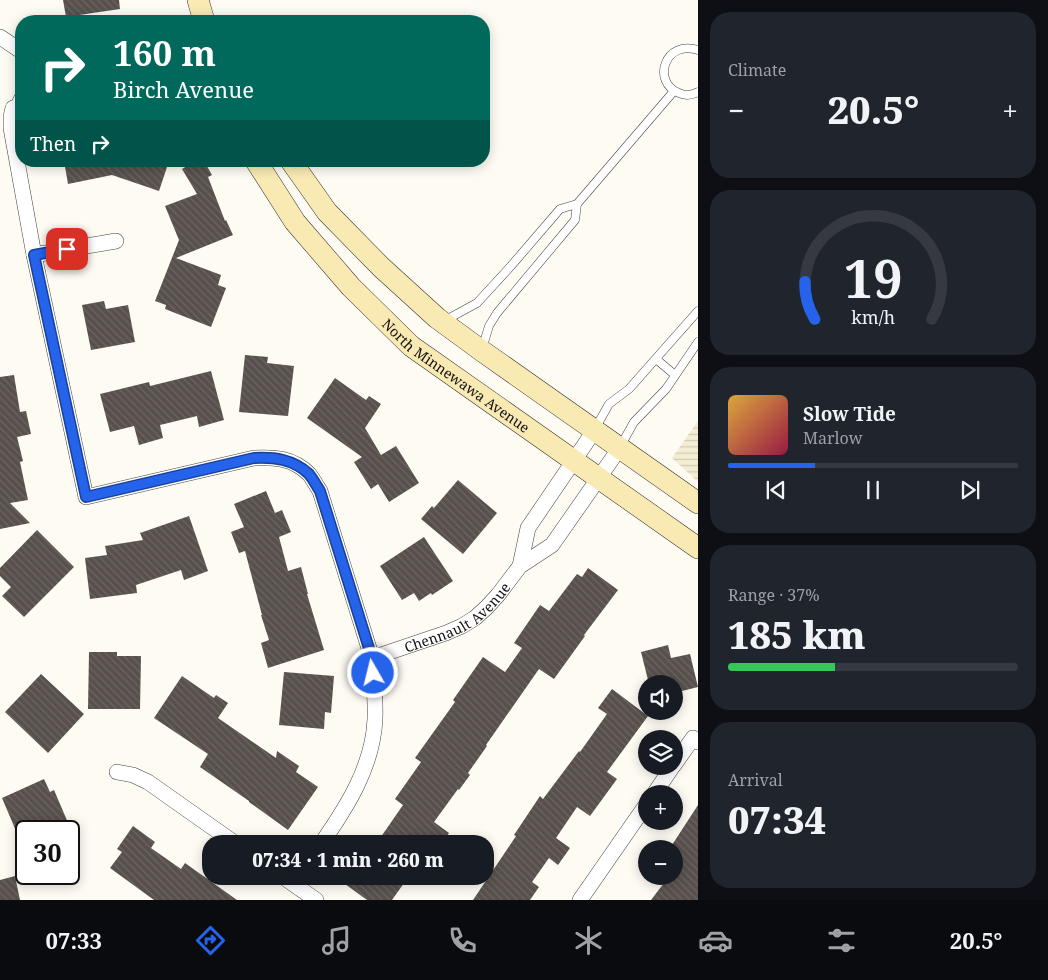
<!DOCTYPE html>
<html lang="en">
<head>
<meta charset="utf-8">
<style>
  :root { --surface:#171b24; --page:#20242c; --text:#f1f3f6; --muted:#9ea1a6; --line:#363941; --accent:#2563eb }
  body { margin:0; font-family:"Noto Serif",serif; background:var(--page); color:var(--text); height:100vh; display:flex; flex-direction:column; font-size:19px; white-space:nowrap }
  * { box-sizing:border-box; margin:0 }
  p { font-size:16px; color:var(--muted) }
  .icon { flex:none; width:28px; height:28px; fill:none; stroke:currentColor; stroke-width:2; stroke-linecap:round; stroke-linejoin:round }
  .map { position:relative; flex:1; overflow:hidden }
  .panel { display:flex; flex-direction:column; gap:12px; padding:12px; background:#0d0f14; width:350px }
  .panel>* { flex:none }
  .guide { position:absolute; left:15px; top:15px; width:475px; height:152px; border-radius:20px; box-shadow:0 2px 12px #0003; background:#00695c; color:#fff; overflow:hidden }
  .tools { position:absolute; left:638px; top:675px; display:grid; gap:10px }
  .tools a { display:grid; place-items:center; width:45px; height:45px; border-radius:50%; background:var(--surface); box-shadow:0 2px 12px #0003; font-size:25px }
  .speed { position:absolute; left:15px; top:820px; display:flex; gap:10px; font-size:25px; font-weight:700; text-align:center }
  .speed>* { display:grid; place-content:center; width:65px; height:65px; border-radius:50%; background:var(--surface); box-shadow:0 2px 12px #0003; line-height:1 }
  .speed .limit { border:2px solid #111; border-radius:8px; background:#fff; color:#111 }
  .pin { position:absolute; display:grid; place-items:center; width:42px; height:42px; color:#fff; margin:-21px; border-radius:10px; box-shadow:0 2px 8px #0006 }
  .me { position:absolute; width:55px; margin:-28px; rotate:352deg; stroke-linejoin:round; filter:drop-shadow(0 0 4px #0008) }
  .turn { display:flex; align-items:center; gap:18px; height:105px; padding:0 15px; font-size:22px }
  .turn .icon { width:65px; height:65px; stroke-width:2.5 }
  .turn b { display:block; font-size:35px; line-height:42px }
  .then { display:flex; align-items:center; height:48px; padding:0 15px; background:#0003; gap:10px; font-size:19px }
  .big { font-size:38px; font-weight:800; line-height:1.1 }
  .panel .card { flex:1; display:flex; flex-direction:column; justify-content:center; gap:8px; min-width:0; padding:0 18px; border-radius:20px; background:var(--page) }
  .panel .dial { align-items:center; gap:0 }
  .dial svg { height:130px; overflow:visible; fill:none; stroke:var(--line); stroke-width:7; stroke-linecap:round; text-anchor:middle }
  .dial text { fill:var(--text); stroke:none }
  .song { display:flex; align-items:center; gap:15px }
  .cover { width:60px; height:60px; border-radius:8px; background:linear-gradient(135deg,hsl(40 70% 55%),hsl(340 70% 35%)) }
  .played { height:5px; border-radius:2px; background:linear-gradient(90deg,var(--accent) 30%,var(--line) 30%) }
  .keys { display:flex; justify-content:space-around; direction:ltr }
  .heat { display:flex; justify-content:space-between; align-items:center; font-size:28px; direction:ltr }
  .charge { height:8px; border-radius:4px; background:linear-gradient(90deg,#34c759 37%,var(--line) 0) }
  .trip { position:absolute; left:202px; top:835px; width:292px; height:50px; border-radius:20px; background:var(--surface); box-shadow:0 2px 12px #0003; font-weight:800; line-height:50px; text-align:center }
  .dock { display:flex; height:80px; justify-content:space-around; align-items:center; background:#090b0e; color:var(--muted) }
  .dock .icon { width:35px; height:35px }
  .dock .on { color:var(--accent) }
  .dock b { font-size:22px; color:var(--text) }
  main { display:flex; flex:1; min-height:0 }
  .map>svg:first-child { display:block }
  .farmland { fill:url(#farmland-rules) }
  .building { fill:url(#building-back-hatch) }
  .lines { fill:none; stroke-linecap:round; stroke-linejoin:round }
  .lane-casing { stroke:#434343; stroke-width:9 }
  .street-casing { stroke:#434343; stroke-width:16 }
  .secondary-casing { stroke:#323232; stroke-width:22 }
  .lane { stroke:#fff; stroke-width:8 }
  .street { stroke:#fff; stroke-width:15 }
  .secondary { stroke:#f9e9b3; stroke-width:21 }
  .route-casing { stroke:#184099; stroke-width:12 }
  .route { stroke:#2563eb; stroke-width:9 }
  .labels { text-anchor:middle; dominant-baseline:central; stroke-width:5; stroke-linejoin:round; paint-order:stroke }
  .street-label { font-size:14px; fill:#101010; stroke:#fff }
</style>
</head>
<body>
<main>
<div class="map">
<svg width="698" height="900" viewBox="0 0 698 900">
  <defs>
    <pattern id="farmland-rules" width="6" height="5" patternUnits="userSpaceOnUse" patternTransform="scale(1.25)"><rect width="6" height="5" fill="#f3edd4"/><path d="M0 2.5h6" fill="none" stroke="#cfcab5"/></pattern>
    <pattern id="building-back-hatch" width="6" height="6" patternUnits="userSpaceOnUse" patternTransform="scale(1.25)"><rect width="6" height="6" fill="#58504d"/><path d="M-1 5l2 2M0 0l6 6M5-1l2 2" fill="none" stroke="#6b6562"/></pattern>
  </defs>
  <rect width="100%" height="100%" fill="#fefbf3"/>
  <path class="farmland" d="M 698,421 L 698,482 L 672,458 Z"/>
  <path class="building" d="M 63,0 L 119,0 L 120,9 L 66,17 Z
    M 64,161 L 169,161 L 159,191 L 112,175 L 68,184 Z
    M 195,161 L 204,161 L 212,175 L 208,177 L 225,221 L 226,220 L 233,235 L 176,258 L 221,275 L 218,285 L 226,288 L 211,327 L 165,309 L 166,305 L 155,301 L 179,240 L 165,206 L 197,194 L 182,169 Z
    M 104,301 L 106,309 L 128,305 L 135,342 L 91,350 L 82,305 Z
    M 245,355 L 268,357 L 267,363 L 294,366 L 288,416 L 239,412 Z
    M 211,371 L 224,420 L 199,427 L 197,416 L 160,425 L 163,438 L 139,445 L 134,426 L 110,432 L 100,394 L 149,382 L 150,386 Z
    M 14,375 L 20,412 L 26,411 L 31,434 L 17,437 L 23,461 L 20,462 L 28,500 L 10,503 L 30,523 L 0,529 L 0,377 Z
    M 335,378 L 366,400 L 369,396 L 381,404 L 365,428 L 381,455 L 396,446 L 419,483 L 389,502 L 378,484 L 371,489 L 354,462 L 362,457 L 307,418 Z
    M 458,480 L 497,513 L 463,554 L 421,519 L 432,506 L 434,508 Z
    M 266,491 L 275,513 L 282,510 L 291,532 L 279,537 L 288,571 L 301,567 L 308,594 L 307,594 L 324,650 L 268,668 L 261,643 L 269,640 L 261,615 L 262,615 L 245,551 L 239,553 L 231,532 L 244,527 L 234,504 Z
    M 189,516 L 208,571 L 184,580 L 181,570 L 136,585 L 137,593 L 90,599 L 85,558 L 107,555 L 105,546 L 143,540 L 140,533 Z
    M 37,530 L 74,567 L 24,617 L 2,596 L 11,587 L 0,576 L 0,568 Z
    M 424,537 L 453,581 L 432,595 L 431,593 L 419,601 L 414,593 L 402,600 L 380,566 Z
    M 588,568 L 618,590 L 584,635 L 585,636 L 554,679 L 539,669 L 486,745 L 487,746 L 468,773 L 470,775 L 459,790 L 458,789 L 434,822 L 449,833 L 442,844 L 376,844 L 403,805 L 395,799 L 421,762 L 415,758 L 455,702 L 453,700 L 483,657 L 505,672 L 522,648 L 514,643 L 540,605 L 549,611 L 577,574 L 582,577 Z
    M 668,645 L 671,658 L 690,654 L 698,687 L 674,693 L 674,684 L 649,684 L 641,652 Z
    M 89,652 L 117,652 L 117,656 L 141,656 L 140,709 L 88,709 Z
    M 284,672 L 334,676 L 331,713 L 325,712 L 324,729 L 279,725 Z
    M 41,674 L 84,714 L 48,753 L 5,712 Z
    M 182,676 L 214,698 L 216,695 L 228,703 L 218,718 L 276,758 L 277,751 L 299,766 L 296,772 L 318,787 L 288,830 L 249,802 L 249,801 L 200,767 L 208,754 L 154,718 Z
    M 612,689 L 648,716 L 607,772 L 617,779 L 590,816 L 577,807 L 556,838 L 570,848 L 558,865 L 549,858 L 532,882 L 539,887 L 530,900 L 473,900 L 516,836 L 514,835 L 540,796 L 543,799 L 579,751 L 580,752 L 607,714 L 598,708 Z
    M 44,779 L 50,792 L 54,790 L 69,825 L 54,831 L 16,831 L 2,798 Z
    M 698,805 L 698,900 L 651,900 L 667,879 L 664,876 L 674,876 L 674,849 L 667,849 L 671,844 L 672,845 Z
    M 133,826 L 155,842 L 151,848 L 181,869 L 185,863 L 237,900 L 154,900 L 110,868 L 122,852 L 117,849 Z
    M 15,876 L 20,900 L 0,900 L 0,880 Z
    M 334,876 L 409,876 L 392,900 L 367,900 Z"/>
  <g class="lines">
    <g class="lane-casing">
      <path id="lane" d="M 698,50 C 665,39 651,82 679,93 C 685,96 692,95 698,92
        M 13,108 L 21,92
        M 577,204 L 674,91
        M 444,321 L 477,303 L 511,266 L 560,209 L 577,204 L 575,220 L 497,313 L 489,326 L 482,349
        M 656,359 L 675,375
        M 595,429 L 609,404 L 629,389 L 698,311
        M 620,447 L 634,422 L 666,389 L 698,342"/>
    </g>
    <g class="street-casing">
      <g id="street">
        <path d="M 0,37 L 21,51"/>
        <path d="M 13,108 L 11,117 L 11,128 L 34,255 L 86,497 L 254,458 C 275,457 293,458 309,474 C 313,479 316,485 320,491 L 372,658"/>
        <path d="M 34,255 L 116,241"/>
        <path d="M 520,566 L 528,528 L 594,431"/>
        <path d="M 674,765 L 693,738 L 698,742"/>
        <path d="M 117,772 L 133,775 L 148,782 L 236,844"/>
        <path d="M 654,794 L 673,766"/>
        <path id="s1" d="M 321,844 C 347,807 373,766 375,719 C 376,699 373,678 372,658 L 446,633 L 462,626 L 475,618 L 487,607 L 498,595 L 520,566 L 552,545 L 619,449"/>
        <path d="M 282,876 L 316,900"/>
        <path d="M 580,900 L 646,805"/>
      </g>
    </g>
    <g class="secondary-casing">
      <g id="secondary">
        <path d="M 198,0 L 204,21"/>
        <path id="s2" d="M 256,161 L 295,222 L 351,287 L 411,346 L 698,548"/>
        <path d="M 291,161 L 327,212 L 381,267 L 437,318 L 482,351 L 698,503"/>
      </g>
    </g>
    <use href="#lane" class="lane"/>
    <use href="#street" class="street"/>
    <use href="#secondary" class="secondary"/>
  </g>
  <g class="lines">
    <g class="route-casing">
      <path id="route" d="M 67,249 L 34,255 L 86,497 L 254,458 C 274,457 293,459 309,474 C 313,479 316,485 320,491 L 372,658 L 373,673"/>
    </g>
    <use href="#route" class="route"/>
  </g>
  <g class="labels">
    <g class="street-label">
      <text stroke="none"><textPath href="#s2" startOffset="296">North Minnewawa Avenue</textPath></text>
      <text stroke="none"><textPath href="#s1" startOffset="295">Chennault Avenue</textPath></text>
    </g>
  </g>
</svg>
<div class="tools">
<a><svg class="icon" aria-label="sound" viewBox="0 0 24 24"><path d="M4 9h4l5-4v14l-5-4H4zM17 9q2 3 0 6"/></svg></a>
<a><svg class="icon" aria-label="layers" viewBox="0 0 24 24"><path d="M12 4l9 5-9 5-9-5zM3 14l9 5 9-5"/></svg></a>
<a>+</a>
<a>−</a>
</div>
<div class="speed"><div class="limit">30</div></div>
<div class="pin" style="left:67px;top:249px;background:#d93025"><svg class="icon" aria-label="arrive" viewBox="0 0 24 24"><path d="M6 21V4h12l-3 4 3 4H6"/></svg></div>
<svg class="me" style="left:373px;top:673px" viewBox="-20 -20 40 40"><circle r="17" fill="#2563eb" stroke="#fff" stroke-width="3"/><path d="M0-11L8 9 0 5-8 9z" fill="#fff"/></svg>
<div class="trip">07:34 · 1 min · 260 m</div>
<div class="guide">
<div class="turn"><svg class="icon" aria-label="right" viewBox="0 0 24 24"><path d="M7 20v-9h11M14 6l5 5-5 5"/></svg><div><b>160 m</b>Birch Avenue</div></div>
<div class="then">Then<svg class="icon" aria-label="right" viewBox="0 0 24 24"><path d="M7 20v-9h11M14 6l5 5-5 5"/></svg></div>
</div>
</div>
<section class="panel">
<div class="card"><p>Climate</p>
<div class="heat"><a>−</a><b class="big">20.5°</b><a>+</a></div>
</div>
<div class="card dial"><svg viewBox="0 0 100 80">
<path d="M14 69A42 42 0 1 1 86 69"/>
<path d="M14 69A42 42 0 0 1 8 46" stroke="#2563eb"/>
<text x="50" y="56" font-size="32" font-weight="700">19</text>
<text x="50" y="72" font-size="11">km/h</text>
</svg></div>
<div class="card">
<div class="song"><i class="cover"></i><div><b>Slow Tide</b><p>Marlow</p></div></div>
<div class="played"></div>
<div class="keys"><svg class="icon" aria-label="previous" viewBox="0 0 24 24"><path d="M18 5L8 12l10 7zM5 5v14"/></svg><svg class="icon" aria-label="pause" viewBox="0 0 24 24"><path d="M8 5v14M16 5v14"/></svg><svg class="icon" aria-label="next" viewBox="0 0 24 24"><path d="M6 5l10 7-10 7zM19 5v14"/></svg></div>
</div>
<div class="card"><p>Range · 37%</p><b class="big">185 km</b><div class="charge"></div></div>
<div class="card"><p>Arrival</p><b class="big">07:34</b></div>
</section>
</main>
<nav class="dock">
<b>07:33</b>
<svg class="icon on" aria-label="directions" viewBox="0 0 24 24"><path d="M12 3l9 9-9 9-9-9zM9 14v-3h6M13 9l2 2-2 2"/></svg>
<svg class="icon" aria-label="music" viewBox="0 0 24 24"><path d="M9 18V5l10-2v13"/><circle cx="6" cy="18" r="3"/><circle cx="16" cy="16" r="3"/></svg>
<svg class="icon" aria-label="phone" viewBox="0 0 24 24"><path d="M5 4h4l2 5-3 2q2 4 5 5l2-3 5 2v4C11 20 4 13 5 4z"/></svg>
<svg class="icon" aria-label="climate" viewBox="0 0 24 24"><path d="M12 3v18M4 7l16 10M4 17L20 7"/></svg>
<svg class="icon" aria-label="car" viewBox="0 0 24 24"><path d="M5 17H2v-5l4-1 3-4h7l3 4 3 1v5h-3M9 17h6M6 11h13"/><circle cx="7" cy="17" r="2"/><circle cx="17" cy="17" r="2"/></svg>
<svg class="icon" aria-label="filters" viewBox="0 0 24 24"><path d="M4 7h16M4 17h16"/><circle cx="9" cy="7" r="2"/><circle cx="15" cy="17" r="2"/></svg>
<b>20.5°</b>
</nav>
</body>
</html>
